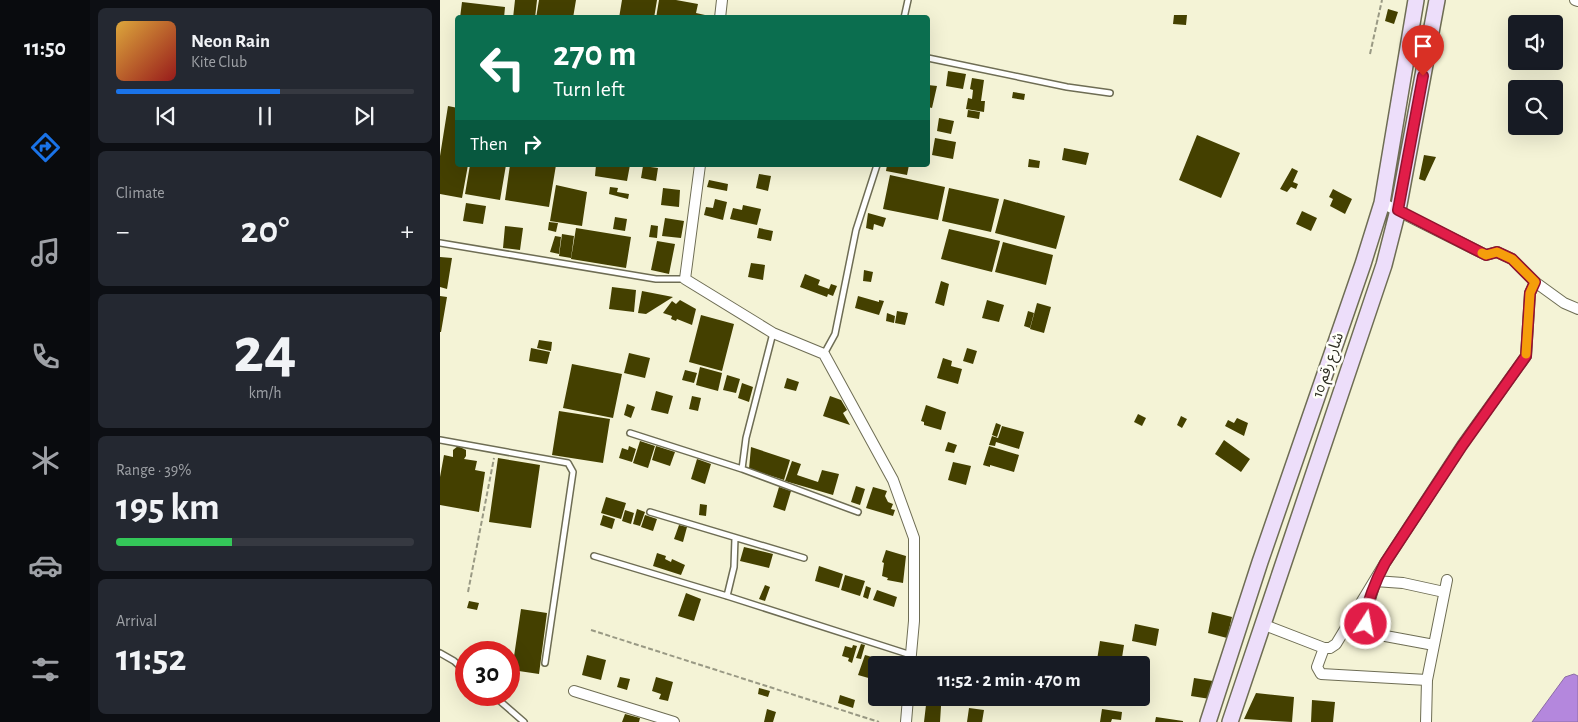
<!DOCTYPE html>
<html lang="en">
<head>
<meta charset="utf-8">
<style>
  :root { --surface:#171b24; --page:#242831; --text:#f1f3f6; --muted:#9ea1a6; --line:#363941; --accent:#1a73e8 }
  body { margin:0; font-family:"Alegreya Sans","Noto Sans Arabic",sans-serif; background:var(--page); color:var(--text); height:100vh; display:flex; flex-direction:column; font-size:19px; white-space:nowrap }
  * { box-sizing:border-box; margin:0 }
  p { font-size:16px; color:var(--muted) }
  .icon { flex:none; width:28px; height:28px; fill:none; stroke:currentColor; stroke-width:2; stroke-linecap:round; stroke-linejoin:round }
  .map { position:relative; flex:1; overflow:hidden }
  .panel { display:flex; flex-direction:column; gap:8px; padding:8px; background:#0d0f14; width:350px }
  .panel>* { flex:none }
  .guide { position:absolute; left:15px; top:15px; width:475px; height:152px; border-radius:5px; box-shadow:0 5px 20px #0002; background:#0b6e4f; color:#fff; overflow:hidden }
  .fabs { position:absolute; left:1068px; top:15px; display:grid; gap:10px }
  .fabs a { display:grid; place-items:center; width:55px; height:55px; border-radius:5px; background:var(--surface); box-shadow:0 5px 20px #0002; font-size:25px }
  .speed { position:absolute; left:15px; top:641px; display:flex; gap:10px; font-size:25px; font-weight:700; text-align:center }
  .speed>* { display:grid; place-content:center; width:65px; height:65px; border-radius:50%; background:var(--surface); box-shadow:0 5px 20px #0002; line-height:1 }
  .speed .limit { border:8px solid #d22; background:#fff; color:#111 }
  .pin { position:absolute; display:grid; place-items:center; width:42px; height:42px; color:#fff; margin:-51px -21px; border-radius:50% 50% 50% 0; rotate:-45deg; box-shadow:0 0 5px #0007 }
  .pin .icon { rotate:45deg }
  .me { position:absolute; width:55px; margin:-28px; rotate:11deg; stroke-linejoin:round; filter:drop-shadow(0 0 4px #0008) }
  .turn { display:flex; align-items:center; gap:18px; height:105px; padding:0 15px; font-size:22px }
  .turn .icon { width:65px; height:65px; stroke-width:2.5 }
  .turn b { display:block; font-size:35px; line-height:42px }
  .then { display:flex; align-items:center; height:48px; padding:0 15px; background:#0003; gap:10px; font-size:19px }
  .big { font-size:38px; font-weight:700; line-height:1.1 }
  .panel .widget { flex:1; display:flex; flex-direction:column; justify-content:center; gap:8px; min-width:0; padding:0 18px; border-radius:8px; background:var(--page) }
  .panel .dial { align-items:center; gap:0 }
  .dial b { font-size:65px; line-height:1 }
  .song { display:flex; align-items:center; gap:15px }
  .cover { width:60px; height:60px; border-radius:8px; background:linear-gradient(135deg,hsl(40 70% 55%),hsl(0 70% 35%)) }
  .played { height:5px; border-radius:2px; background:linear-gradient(90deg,var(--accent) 55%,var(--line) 55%) }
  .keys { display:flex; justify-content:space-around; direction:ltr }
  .heat { display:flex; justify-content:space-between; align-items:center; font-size:28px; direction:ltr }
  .charge { height:8px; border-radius:4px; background:linear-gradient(90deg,#34c759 39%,var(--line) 0) }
  .trip { position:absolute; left:428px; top:656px; width:282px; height:50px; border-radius:5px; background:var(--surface); box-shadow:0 5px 20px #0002; font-weight:700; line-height:50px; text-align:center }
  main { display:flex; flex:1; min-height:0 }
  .menu { display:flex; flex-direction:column; width:90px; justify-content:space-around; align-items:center; background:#090b0e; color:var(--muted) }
  .menu .icon { width:35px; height:35px }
  .menu .active { color:var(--accent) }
  .menu b { font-size:22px; color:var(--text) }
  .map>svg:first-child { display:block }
  .water { fill:#b487dd; stroke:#8c6ca5 }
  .building { fill:#444000 }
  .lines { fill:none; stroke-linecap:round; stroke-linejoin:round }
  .service-casing { stroke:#6e6d54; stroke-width:8 }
  .minor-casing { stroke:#6e6d54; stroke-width:12 }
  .secondary-casing { stroke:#6e6d54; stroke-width:18 }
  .path { stroke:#999984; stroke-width:2; stroke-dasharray:5 2.5; stroke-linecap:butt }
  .service { stroke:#fff; stroke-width:5 }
  .minor { stroke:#fff; stroke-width:10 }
  .secondary { stroke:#eddefa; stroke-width:15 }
  .route-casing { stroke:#92132f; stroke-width:12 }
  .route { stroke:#e11d48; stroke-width:9 }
  .slow { stroke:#f59e0b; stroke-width:9 }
  .labels { text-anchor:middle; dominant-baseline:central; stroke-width:5; stroke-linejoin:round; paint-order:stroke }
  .street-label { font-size:15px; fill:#2e2e23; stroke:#fffff9 }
</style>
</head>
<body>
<main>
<nav class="menu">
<b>11:50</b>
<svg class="icon active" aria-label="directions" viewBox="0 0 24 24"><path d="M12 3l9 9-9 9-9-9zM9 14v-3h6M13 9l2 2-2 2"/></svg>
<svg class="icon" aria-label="music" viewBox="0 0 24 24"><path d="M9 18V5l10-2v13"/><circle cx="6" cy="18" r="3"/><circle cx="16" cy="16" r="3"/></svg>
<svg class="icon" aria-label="phone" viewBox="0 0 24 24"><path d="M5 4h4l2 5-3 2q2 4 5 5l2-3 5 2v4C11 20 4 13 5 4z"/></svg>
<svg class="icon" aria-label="climate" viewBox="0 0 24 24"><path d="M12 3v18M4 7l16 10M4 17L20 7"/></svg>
<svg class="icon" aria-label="car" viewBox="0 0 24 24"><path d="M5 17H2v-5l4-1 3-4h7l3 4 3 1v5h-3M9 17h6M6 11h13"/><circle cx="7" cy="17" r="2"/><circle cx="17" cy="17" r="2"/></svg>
<svg class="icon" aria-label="filters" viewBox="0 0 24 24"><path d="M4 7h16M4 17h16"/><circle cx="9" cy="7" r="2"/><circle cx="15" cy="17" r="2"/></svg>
</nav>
<section class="panel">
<div class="widget">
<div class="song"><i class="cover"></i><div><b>Neon Rain</b><p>Kite Club</p></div></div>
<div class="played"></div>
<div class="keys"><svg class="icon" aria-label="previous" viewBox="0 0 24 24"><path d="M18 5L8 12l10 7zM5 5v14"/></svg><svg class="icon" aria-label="pause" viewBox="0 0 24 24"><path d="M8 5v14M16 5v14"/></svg><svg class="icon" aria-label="next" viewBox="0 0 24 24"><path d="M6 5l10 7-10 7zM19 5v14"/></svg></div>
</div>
<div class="widget"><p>Climate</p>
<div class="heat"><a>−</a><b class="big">20°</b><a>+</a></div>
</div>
<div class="widget dial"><b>24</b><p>km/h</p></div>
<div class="widget"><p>Range · 39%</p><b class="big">195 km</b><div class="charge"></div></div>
<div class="widget"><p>Arrival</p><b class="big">11:52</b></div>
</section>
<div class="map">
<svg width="1138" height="722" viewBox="0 0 1138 722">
  <rect width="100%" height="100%" fill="#f4f3d6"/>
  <path class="water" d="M 1134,674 L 1138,676 L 1138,722 L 1092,722 L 1125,677 Z"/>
  <path class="building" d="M 75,0 L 97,0 L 95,18 L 73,18 Z
    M 99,0 L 136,0 L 133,18 L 96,18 Z
    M 182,0 L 217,0 L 214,18 L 179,18 Z
    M 219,0 L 236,0 L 258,4 L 256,13 L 265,15 L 265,18 L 216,18 Z
    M 22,2 L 65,7 L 64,18 L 20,18 Z
    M 948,9 L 958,12 L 954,24 L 945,21 Z
    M 734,15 L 747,15 L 746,25 L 733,24 Z
    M 508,71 L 526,74 L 523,89 L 506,86 Z
    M 532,78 L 544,80 L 541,101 L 545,101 L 544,112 L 526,109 L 528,98 L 532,99 L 533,90 L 530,89 Z
    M 488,85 L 497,86 L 492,108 L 488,107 Z
    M 573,92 L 585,94 L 584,100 L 572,98 Z
    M 8,106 L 18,108 L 18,165 L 28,165 L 22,198 L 0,194 L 0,156 Z
    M 528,110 L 540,112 L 539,119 L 527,117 Z
    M 499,118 L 514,121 L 511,134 L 497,131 Z
    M 757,135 L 800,153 L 781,198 L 739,180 Z
    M 495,138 L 516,142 L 513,159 L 492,155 Z
    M 624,148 L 649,153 L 646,165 L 622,160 Z
    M 984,155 L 996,157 L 985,181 L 979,179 Z
    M 589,159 L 600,161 L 599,168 L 588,167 Z
    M 30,165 L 66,165 L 60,200 L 25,194 Z
    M 70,165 L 116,165 L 109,207 L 65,200 Z
    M 156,165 L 190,165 L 187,181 L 155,176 Z
    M 447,165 L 469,165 L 467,175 L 446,171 Z
    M 203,166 L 218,168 L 216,181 L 201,178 Z
    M 852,168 L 858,171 L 853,182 L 858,184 L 856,189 L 851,187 L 847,192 L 840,189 Z
    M 319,174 L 331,176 L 328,191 L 316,188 Z
    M 450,175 L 505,187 L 498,220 L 443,209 Z
    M 269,180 L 288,184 L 287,191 L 267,187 Z
    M 116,185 L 147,192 L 142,226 L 110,221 Z
    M 170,187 L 178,188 L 177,192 L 189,194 L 188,199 L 169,194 Z
    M 223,188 L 240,190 L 239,207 L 221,205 Z
    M 509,188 L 559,199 L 551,232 L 502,221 Z
    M 893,189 L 912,199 L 905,214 L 890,206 L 893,199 L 889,197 Z
    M 275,199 L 287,202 L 283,220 L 264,215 L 266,207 L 273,208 Z
    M 564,199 L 625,216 L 616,249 L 555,233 Z
    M 26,203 L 46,206 L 43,224 L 23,221 Z
    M 303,205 L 321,209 L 317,225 L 290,219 L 293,208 L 302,210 Z
    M 862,211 L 877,218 L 871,231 L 856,224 Z
    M 428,213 L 446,218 L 443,227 L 434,224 L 433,230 L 426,228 Z
    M 175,217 L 187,219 L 185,231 L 173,229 Z
    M 225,218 L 244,221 L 241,238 L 222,236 Z
    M 109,222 L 118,223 L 116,232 L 108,230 Z
    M 211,225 L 218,226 L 217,238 L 209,237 Z
    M 65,226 L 83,228 L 80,250 L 63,248 Z
    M 136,228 L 191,237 L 186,268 L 131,259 Z
    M 319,228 L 333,231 L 331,241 L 317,238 Z
    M 509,229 L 560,241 L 552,272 L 501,259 Z
    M 122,234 L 134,236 L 131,258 L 119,256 Z
    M 115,236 L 121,237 L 119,254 L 110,252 Z
    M 217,241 L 235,244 L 229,274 L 211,270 Z
    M 563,242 L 613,255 L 606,285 L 555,272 Z
    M 0,257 L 12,258 L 7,289 L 0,287 Z
    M 311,263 L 325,265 L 323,280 L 308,277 Z
    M 424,270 L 433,272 L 431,282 L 423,281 Z
    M 365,274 L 380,280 L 378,285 L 389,289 L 391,284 L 397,286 L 393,296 L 388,294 L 387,297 L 360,287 Z
    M 501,281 L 509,284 L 504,306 L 495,303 Z
    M 172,287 L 196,290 L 194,312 L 169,309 Z
    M 202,291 L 233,297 L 206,314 L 198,313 Z
    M 0,296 L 7,297 L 1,332 L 0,332 Z
    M 418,296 L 439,302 L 439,300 L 444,301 L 439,315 L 415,308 Z
    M 240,300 L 256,309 L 252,325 L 237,319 L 236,321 L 231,319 L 232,316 L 223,313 L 232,301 L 236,304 Z
    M 547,300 L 564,305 L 559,322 L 542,318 Z
    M 597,303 L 611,307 L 604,333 L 590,329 Z
    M 457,311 L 468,313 L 465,325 L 455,323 Z
    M 588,311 L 594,313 L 590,328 L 584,326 Z
    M 447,313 L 455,316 L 454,323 L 446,321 Z
    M 261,315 L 294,324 L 282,371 L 249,362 Z
    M 99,340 L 112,342 L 111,351 L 97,348 Z
    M 91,348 L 110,352 L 107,364 L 89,361 Z
    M 527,348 L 537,351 L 533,364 L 523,361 Z
    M 189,353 L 210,358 L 205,378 L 184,373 Z
    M 503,358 L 512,361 L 511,366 L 522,369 L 518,384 L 497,378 Z
    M 132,364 L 182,374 L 173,418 L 123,408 Z
    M 260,367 L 282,373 L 278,391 L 256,385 Z
    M 245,370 L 257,373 L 254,383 L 242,380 Z
    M 287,375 L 300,379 L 296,393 L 283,390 Z
    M 347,378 L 359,382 L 356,391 L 344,388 Z
    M 302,383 L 313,387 L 309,402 L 298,398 Z
    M 216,391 L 233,396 L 228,414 L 211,410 Z
    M 252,396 L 261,398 L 258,411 L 249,409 Z
    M 390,396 L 401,400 L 407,410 L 403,413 L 410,425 L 383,416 Z
    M 187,404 L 195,407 L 191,418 L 184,415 Z
    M 486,405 L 506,412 L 501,430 L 484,425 L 484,422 L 481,421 Z
    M 119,411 L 170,419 L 163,463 L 112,455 Z
    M 698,414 L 706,418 L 702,426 L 694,422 Z
    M 741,416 L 747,419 L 742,428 L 737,425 Z
    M 797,418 L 808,423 L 804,436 L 785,426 L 788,420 L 794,423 Z
    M 556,423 L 561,425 L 557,437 L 552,435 Z
    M 562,426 L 584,432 L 579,449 L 556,442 L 555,446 L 549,445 L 552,436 L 558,438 Z
    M 784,440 L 810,459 L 801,472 L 775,454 Z
    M 200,441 L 215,446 L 208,468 L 193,463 Z
    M 508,442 L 517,445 L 514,453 L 505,451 Z
    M 18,446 L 26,450 L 26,456 L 24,459 L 37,461 L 35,470 L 45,472 L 39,512 L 0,505 L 0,477 L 4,455 L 13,457 L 13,450 Z
    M 189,446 L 196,449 L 192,462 L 179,458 L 182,448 L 188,450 Z
    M 216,446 L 235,452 L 230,466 L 212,460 Z
    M 549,446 L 579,455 L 574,472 L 550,465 L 550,467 L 543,465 Z
    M 311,447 L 350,460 L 344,480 L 309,469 Z
    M 58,458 L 100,465 L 91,528 L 49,522 Z
    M 257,459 L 271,464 L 265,484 L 251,479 Z
    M 352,461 L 361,464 L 357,475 L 378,482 L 382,470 L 399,474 L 393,495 L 345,481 Z
    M 513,462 L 531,466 L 526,485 L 508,480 Z
    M 416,486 L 425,489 L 420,505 L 411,502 Z
    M 339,487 L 351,491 L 345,511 L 333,507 Z
    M 433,487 L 447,491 L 445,496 L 448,502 L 453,504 L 451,509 L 455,510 L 453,516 L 426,508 Z
    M 166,497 L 186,503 L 181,519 L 161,513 Z
    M 260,504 L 267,505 L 266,516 L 259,515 Z
    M 197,509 L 205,512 L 200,526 L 193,524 Z
    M 185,510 L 194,513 L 191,524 L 182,521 Z
    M 163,515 L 175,519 L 172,529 L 160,525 Z
    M 205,515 L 217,519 L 213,531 L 201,527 Z
    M 239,525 L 247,527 L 243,542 L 234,539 Z
    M 304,547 L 333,554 L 329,568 L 300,561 Z
    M 446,550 L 466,556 L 463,583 L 447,580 L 448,578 L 442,576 L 444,563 L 442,562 Z
    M 217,553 L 226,556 L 225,559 L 231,562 L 232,559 L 245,565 L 241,575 L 213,566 Z
    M 379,566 L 403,574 L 399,588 L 375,581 Z
    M 405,575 L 425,581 L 420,596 L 401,590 Z
    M 325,585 L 330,587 L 325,601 L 319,599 Z
    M 426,586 L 431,588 L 428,599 L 423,597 Z
    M 437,590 L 457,597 L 454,607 L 433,600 Z
    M 246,593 L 261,599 L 254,621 L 238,616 Z
    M 29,601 L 39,603 L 37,610 L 27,608 Z
    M 81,609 L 107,613 L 99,674 L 72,670 Z
    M 772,612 L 792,617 L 787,638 L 768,633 Z
    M 695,624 L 719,629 L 716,646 L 692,641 Z
    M 660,641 L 684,645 L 681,664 L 657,660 Z
    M 421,644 L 425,645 L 421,659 L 416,658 Z
    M 413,645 L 417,646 L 412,663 L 408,661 L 409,658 L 402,656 L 405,646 L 412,648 Z
    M 147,655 L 166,660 L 161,680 L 142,675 Z
    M 425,655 L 439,659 L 432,679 L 418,675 Z
    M 603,656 L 614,658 L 613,665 L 602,665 Z
    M 180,677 L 190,679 L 187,690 L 177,687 Z
    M 216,677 L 233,682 L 228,701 L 219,699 L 221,694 L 212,691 Z
    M 754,678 L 773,681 L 770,699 L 751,696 Z
    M 319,688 L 330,691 L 328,697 L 318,694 Z
    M 816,693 L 854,697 L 852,722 L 804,719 Z
    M 400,695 L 415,700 L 413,708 L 398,703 Z
    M 502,698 L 520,698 L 519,705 L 501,703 Z
    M 872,700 L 895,702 L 893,722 L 871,722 Z
    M 486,705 L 501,706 L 500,722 L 484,722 Z
    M 529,708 L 544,710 L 542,722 L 527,722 Z
    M 327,709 L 336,712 L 333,722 L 324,722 Z
    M 662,709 L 682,712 L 681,720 L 672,719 L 671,722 L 660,722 Z
    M 185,714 L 200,718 L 199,722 L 182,722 Z
    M 716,717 L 743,721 L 743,722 L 715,722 Z"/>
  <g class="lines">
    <g class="service-casing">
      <path id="service" d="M 464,18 L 468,0
        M 488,58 L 627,87 L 670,93
        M 0,243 L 216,279 L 245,279
        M 384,354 L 395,334 L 416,230 L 437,165
        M 190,433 L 302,469 L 418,512
        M 0,440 L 128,463 L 133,472 L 105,663
        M 302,469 L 306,438 L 333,333
        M 210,512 L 364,558
        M 154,556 L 287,596 L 471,655
        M 287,596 L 294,567 L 295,538
        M 0,653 L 14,661 L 26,672
        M 53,695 L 84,722"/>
    </g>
    <g class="minor-casing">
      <path id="minor" d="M 1135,0 L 1138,1
        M 280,18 L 282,0
        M 260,165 L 245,279 L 333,333 L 384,354 L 453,480 L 474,538 L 474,621 L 470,665
        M 942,203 L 1046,255 L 1057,252 L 1072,259 L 1095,282 L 1124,303 L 1138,309
        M 822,624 L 884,648 L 890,648 L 896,644 L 945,563 L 1022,445 L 1086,356 L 1090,293 L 1095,282
        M 908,624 L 940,635 L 994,645
        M 931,631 C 921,615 932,599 935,581 L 963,583 L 1004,592
        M 884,648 L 877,667 L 881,674 L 987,680
        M 134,691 L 234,722
        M 466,722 L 468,698
        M 986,722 L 987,680 L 1007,580"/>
    </g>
    <g class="secondary-casing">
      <path id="secondary" d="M 768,722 L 820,562 L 923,264 L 942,203 L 976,0
        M 790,722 L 944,265 L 958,210 L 997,0"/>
    </g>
    <path class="path" d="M 930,54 L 942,0
      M 28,592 L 54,458
      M 151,630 L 439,722"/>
    <use href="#service" class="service"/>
    <use href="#minor" class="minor"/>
    <use href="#secondary" class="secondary"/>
  </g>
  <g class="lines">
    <g class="route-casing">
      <path id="route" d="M 926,624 C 923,609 938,576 945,563 L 1022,446 L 1086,356 L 1090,293 L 1095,282 L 1072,259 L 1057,252 L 1046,255 L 958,210 L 983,76"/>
    </g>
    <use href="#route" class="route"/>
    <path class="slow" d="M 1042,253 L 1046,255 L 1057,252 L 1072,259 L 1095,282 L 1090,293 L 1086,354"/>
  </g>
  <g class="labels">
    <g class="street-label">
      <text transform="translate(888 365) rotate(-71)">شارع رقم 10</text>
    </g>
  </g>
</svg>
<div class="fabs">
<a><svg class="icon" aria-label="sound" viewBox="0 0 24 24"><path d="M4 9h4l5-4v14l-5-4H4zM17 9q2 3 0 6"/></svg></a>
<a><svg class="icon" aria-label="search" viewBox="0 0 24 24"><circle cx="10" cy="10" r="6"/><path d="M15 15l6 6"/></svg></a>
</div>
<div class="speed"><div class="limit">30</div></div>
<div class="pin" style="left:983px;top:76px;background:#d93025"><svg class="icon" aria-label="arrive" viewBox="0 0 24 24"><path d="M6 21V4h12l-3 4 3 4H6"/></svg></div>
<svg class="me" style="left:926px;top:624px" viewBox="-20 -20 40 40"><circle r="17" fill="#e11d48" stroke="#fff" stroke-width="3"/><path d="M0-11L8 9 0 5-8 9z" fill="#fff"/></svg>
<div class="trip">11:52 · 2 min · 470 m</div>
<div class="guide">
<div class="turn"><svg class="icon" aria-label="left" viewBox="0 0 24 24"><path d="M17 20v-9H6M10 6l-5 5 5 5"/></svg><div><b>270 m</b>Turn left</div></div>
<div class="then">Then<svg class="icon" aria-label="right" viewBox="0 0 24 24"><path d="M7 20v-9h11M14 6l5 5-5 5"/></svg></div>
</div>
</div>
</main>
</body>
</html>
